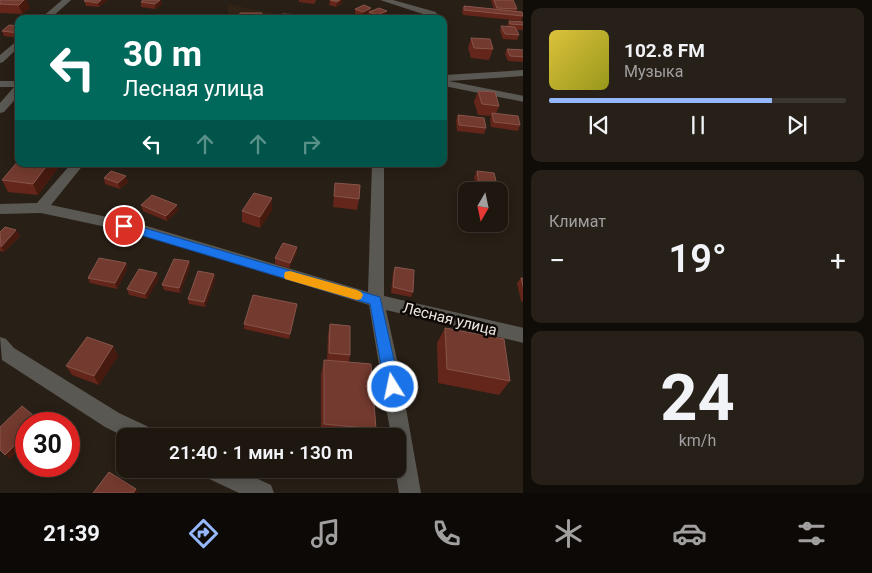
<!DOCTYPE html>
<html lang="ru">
<head>
<meta charset="utf-8">
<style>
  :root { --surface:#1e1710; --page:#262019; --text:#f1f3f6; --muted:#a19f9f; --line:#3c3630; --accent:#94b7fd }
  body { margin:0; font-family:Roboto,sans-serif; background:var(--page); color:var(--text); height:100vh; display:flex; flex-direction:column; font-size:19px; white-space:nowrap }
  * { box-sizing:border-box; margin:0 }
  p { font-size:16px; color:var(--muted) }
  .icon { flex:none; width:28px; height:28px; fill:none; stroke:currentColor; stroke-width:2; stroke-linecap:round; stroke-linejoin:round }
  .map { position:relative; flex:1; overflow:hidden }
  .sheet { display:flex; flex-direction:column; gap:8px; padding:8px; background:#100d09; width:349px }
  .sheet>* { flex:none }
  .banner { position:absolute; left:15px; top:15px; width:432px; height:152px; border-radius:10px; box-shadow:0 2px 12px #0003,0 0 0 1px var(--line); background:#00695c; color:#fff; overflow:hidden }
  .needle { width:32px; rotate:189deg }
  .tools { position:absolute; left:458px; top:182px; display:grid; gap:10px }
  .tools a { display:grid; place-items:center; width:50px; height:50px; border-radius:10px; background:var(--surface); box-shadow:0 2px 12px #0003,0 0 0 1px var(--line); font-size:25px }
  .speed { position:absolute; left:15px; top:412px; display:flex; gap:10px; font-size:25px; font-weight:700; text-align:center }
  .speed>* { display:grid; place-content:center; width:65px; height:65px; border-radius:50%; background:var(--surface); box-shadow:0 2px 12px #0003,0 0 0 1px var(--line); line-height:1 }
  .speed .limit { border:8px solid #d22; background:#fff; color:#111 }
  .pin { position:absolute; display:grid; place-items:center; width:42px; height:42px; color:#fff; margin:-21px; border:2px solid #fff; border-radius:50%; box-shadow:0 1px 5px #0007 }
  .me { position:absolute; width:55px; margin:-28px; rotate:350deg; stroke-linejoin:round; filter:drop-shadow(0 0 4px #0008) }
  .turn { display:flex; align-items:center; gap:18px; height:105px; padding:0 25px; font-size:22px }
  .turn .icon { width:65px; height:65px; stroke-width:2.5 }
  .turn b { display:block; font-size:35px; line-height:42px }
  .lanes { display:flex; align-items:center; height:48px; padding:0 25px; background:#0003; justify-content:center; gap:25px; direction:ltr }
  .lanes .off { opacity:.35 }
  .big { font-size:38px; font-weight:600; line-height:1.1 }
  .sheet .tile { flex:1; display:flex; flex-direction:column; justify-content:center; gap:8px; min-width:0; padding:0 18px; border-radius:10px; background:var(--page) }
  .sheet .dial { align-items:center; gap:0 }
  .dial b { font-size:65px; line-height:1 }
  .song { display:flex; align-items:center; gap:15px }
  .cover { width:60px; height:60px; border-radius:8px; background:linear-gradient(135deg,hsl(50 70% 55%),hsl(60 70% 35%)) }
  .played { height:5px; border-radius:2px; background:linear-gradient(90deg,var(--accent) 75%,var(--line) 75%) }
  .keys { display:flex; justify-content:space-around; direction:ltr }
  .heat { display:flex; justify-content:space-between; align-items:center; font-size:28px; direction:ltr }
  .trip { position:absolute; left:116px; top:428px; width:290px; height:50px; border-radius:10px; background:var(--surface); box-shadow:0 2px 12px #0003,0 0 0 1px var(--line); font-weight:600; line-height:50px; text-align:center }
  .dock { display:flex; height:80px; justify-content:space-around; align-items:center; background:#0c0906; color:var(--muted) }
  .dock .icon { width:35px; height:35px }
  .dock .selected { color:var(--accent) }
  .dock b { font-size:22px; color:var(--text) }
  main { display:flex; flex:1; min-height:0 }
  .map>svg:first-child { display:block }
  .built { fill:#322416 }
  .lines { fill:none; stroke-linecap:round; stroke-linejoin:round }
  .minor { fill:#5a5852; fill-rule:evenodd }
  .wall { fill:#64261a }
  .shaded-wall { fill:#461a0f }
  .building { fill:#733a2f; stroke:#86554b }
  .route { fill:#1a73e8; stroke:#114b97 }
  .slow { fill:#f59e0b }
  .labels { text-anchor:middle; dominant-baseline:central; stroke-width:5; stroke-linejoin:round; paint-order:stroke }
  .street-label { font-size:15px; fill:#eee7e1; stroke:#0e0906 }
</style>
</head>
<body>
<main>
<div class="map">
<svg width="524" height="493" viewBox="0 0 524 493">
  <rect width="100%" height="100%" fill="#281f16"/>
  <path class="built" d="M 228,4 L 301,19 L 228,19 Z"/>
  <g class="lines">
    <path class="minor" d="M 62,0 L 71,0 L 50,19 L 40,19 Z
      M 380,0 L 393,0 L 436,12 L 439,19 L 431,19 L 429,16 Z
      M 216,14 L 219,15 L 220,19 L 212,19 L 213,15 Z
      M 19,39 L 19,47 L 3,62 L 0,63 L 0,55 Z
      M 524,70 L 524,76 L 449,81 L 524,96 L 524,102 L 444,86 L 445,75 Z
      M 0,81 L 19,81 L 19,95 L 4,112 L 0,113 L 0,103 L 14,87 L 0,87 Z
      M 71,164 L 84,164 L 51,205 L 140,224 L 368,292 L 372,164 L 384,164 L 384,296 L 524,328 L 524,343 L 386,310 L 399,369 L 421,493 L 399,493 L 395,469 L 398,469 L 398,436 L 391,436 L 369,305 L 139,234 L 41,213 L 0,214 L 0,204 L 37,203 Z
      M 0,337 L 6,339 L 14,348 L 119,413 L 153,429 L 156,436 L 125,437 L 105,427 L 2,360 Z
      M 202,469 L 236,469 L 271,485 L 274,493 L 239,493 L 205,477 Z"/>
  </g>
  <path class="wall" d="M 0,0 L 30,8 L 22,14 L 0,13 Z
    M 107,0 L 99,7 L 86,6 L 84,1 Z
    M 299,0 L 316,0 L 314,4 L 299,2 Z
    M 330,0 L 342,3 L 336,7 L 329,5 Z
    M 491,0 L 513,0 L 517,9 L 516,11 L 523,16 L 521,21 L 463,15 L 462,11 L 464,6 L 494,9 Z
    M 141,2 L 162,4 L 155,9 L 141,7 Z
    M 355,9 L 371,11 L 386,16 L 379,19 L 373,19 L 368,17 L 368,14 L 362,17 L 355,14 Z
    M 509,21 L 524,22 L 524,30 L 517,30 L 519,35 L 517,40 L 503,39 L 500,31 L 501,26 L 508,27 L 507,26 Z
    M 19,26 L 19,38 L 4,36 L 2,31 Z
    M 471,38 L 493,49 L 489,60 L 471,58 L 468,48 Z
    M 507,49 L 524,50 L 524,62 L 508,61 L 505,54 Z
    M 478,91 L 499,106 L 496,114 L 520,125 L 518,131 L 491,127 L 490,119 L 491,116 L 478,115 L 474,102 Z
    M 458,115 L 486,128 L 484,134 L 457,131 L 456,120 Z
    M 19,164 L 61,164 L 38,195 L 8,192 L 2,180 Z
    M 477,171 L 497,185 L 494,190 L 476,188 L 474,177 Z
    M 104,178 L 128,182 L 120,189 L 105,184 Z
    M 335,183 L 359,199 L 357,210 L 333,207 Z
    M 141,205 L 178,211 L 167,221 L 143,211 Z
    M 272,210 L 260,228 L 242,222 L 242,211 Z
    M 16,230 L 20,236 L 4,252 L 0,251 L 0,232 Z
    M 297,252 L 289,268 L 275,264 L 275,258 Z
    M 189,261 L 190,267 L 180,293 L 164,290 L 162,285 Z
    M 126,263 L 127,269 L 117,289 L 90,283 L 88,278 Z
    M 395,267 L 413,292 L 411,297 L 391,293 L 393,272 Z
    M 214,274 L 215,280 L 205,307 L 189,304 L 188,299 Z
    M 159,278 L 147,299 L 129,295 L 127,289 Z
    M 521,278 L 524,278 L 524,302 L 521,301 L 517,283 Z
    M 296,309 L 289,339 L 244,329 L 244,324 Z
    M 330,324 L 350,355 L 349,362 L 376,429 L 373,436 L 321,436 L 321,374 L 324,360 L 327,360 L 328,334 Z
    M 445,328 L 510,381 L 499,395 L 438,383 L 437,343 Z
    M 113,346 L 118,356 L 99,385 L 72,375 L 66,366 Z"/>
  <path class="shaded-wall" d="M 24,0 L 27,0 L 30,8 L 22,14 L 19,5 Z
    M 101,0 L 107,0 L 99,7 L 98,3 Z
    M 160,0 L 161,0 L 162,4 L 155,9 L 155,4 Z
    M 340,0 L 342,0 L 342,3 L 336,7 L 337,2 Z
    M 371,8 L 371,13 L 369,12 L 368,14 L 362,17 L 363,12 Z
    M 387,11 L 386,16 L 379,19 L 376,19 L 377,15 Z
    M 48,164 L 61,164 L 38,195 L 33,184 Z
    M 126,176 L 128,182 L 120,189 L 118,183 Z
    M 272,198 L 272,210 L 260,228 L 260,217 Z
    M 177,205 L 178,211 L 167,221 L 166,216 Z
    M 16,230 L 20,236 L 4,252 L 1,247 Z
    M 297,247 L 297,252 L 289,268 L 290,263 Z
    M 189,261 L 190,267 L 180,293 L 179,288 Z
    M 126,263 L 127,269 L 117,289 L 115,283 Z
    M 157,273 L 159,278 L 147,299 L 145,294 Z
    M 214,274 L 215,280 L 205,307 L 204,302 Z
    M 113,346 L 118,356 L 99,385 L 94,376 Z
    M 39,420 L 42,424 L 36,424 Z
    M 26,434 L 26,442 L 10,459 L 5,455 Z
    M 136,489 L 138,493 L 133,493 Z"/>
  <path class="building" d="M 0,0 L 24,0 L 19,5 L 0,4 Z
    M 86,0 L 101,0 L 98,3 L 84,1 Z
    M 143,0 L 160,0 L 155,4 L 141,2 Z
    M 330,0 L 340,0 L 337,2 Z
    M 494,0 L 513,0 L 517,9 L 497,8 Z
    M 364,5 L 371,8 L 363,12 L 355,9 Z
    M 464,6 L 522,12 L 523,16 L 464,10 Z
    M 379,8 L 387,11 L 377,15 L 369,12 Z
    M 240,13 L 262,13 L 261,19 L 238,19 Z
    M 282,14 L 305,15 L 305,19 L 281,19 Z
    M 509,21 L 524,22 L 524,25 L 510,24 Z
    M 9,25 L 19,26 L 19,33 L 2,31 Z
    M 501,26 L 515,27 L 519,35 L 505,34 Z
    M 471,38 L 490,39 L 493,49 L 474,48 Z
    M 507,49 L 524,50 L 524,57 L 510,56 Z
    M 478,91 L 495,92 L 499,106 L 482,104 Z
    M 492,113 L 518,116 L 520,125 L 494,122 Z
    M 458,115 L 484,118 L 486,128 L 459,125 Z
    M 19,160 L 19,164 L 48,164 L 33,184 L 2,180 Z
    M 111,171 L 126,176 L 118,183 L 104,178 Z
    M 477,171 L 494,173 L 497,185 L 479,183 Z
    M 335,183 L 360,185 L 359,199 L 334,196 Z
    M 254,193 L 272,198 L 260,217 L 242,211 Z
    M 152,195 L 177,205 L 166,216 L 141,205 Z
    M 5,227 L 16,230 L 1,247 L 0,232 Z
    M 283,243 L 297,247 L 290,263 L 275,258 Z
    M 99,258 L 126,263 L 115,283 L 88,278 Z
    M 174,259 L 189,261 L 179,288 L 162,285 Z
    M 395,267 L 414,270 L 413,292 L 393,287 Z
    M 139,269 L 157,273 L 145,294 L 127,289 Z
    M 198,271 L 214,274 L 204,302 L 188,299 Z
    M 521,278 L 524,278 L 524,290 Z
    M 253,295 L 297,304 L 290,334 L 244,324 Z
    M 330,324 L 350,326 L 350,355 L 329,353 Z
    M 445,328 L 504,339 L 510,381 L 447,369 Z
    M 87,337 L 113,346 L 94,376 L 66,366 Z
    M 324,360 L 371,364 L 376,429 L 324,424 Z
    M 22,406 L 39,420 L 36,424 L 26,424 L 26,434 L 5,455 L 0,450 L 0,427 Z
    M 109,472 L 136,489 L 133,493 L 93,493 Z"/>
  <path class="route" d="M 124,222 L 380,297 L 400,387 L 398,392 L 393,394 L 388,392 L 385,387 L 370,304 L 120,229 L 118,226 Z"/>
  <path class="slow" d="M 290,271 L 357,290 L 361,292 L 363,295 L 361,299 L 357,300 L 285,279 L 284,276 L 285,272 Z"/>
  <g class="labels">
    <g class="street-label">
      <text transform="translate(450 319) rotate(14)">Лесная улица</text>
    </g>
  </g>
</svg>
<div class="tools">
<a><svg class="needle" viewBox="-14 -14 28 28"><path d="M0-13l5 13h-10z" fill="#e53935"/><path d="M0 13l5-13h-10z" fill="#a19f9f"/></svg></a>
</div>
<div class="speed"><div class="limit">30</div></div>
<div class="pin" style="left:124px;top:226px;background:#d93025"><svg class="icon" aria-label="arrive" viewBox="0 0 24 24"><path d="M6 21V4h12l-3 4 3 4H6"/></svg></div>
<svg class="me" style="left:393px;top:387px" viewBox="-20 -20 40 40"><circle r="17" fill="#1a73e8" stroke="#fff" stroke-width="3"/><path d="M0-11L8 9 0 5-8 9z" fill="#fff"/></svg>
<div class="trip">21:40 · 1 мин · 130 m</div>
<div class="banner">
<div class="turn"><svg class="icon" aria-label="left" viewBox="0 0 24 24"><path d="M17 20v-9H6M10 6l-5 5 5 5"/></svg><div><b>30 m</b>Лесная улица</div></div>
<div class="lanes"><svg class="icon" aria-label="left" viewBox="0 0 24 24"><path d="M17 20v-9H6M10 6l-5 5 5 5"/></svg><svg class="icon off" aria-label="ahead" viewBox="0 0 24 24"><path d="M12 20V5M6 11l6-6 6 6"/></svg><svg class="icon off" aria-label="ahead" viewBox="0 0 24 24"><path d="M12 20V5M6 11l6-6 6 6"/></svg><svg class="icon off" aria-label="right" viewBox="0 0 24 24"><path d="M7 20v-9h11M14 6l5 5-5 5"/></svg></div>
</div>
</div>
<section class="sheet">
<div class="tile">
<div class="song"><i class="cover"></i><div><b>102.8 FM</b><p>Музыка</p></div></div>
<div class="played"></div>
<div class="keys"><svg class="icon" aria-label="previous" viewBox="0 0 24 24"><path d="M18 5L8 12l10 7zM5 5v14"/></svg><svg class="icon" aria-label="pause" viewBox="0 0 24 24"><path d="M8 5v14M16 5v14"/></svg><svg class="icon" aria-label="next" viewBox="0 0 24 24"><path d="M6 5l10 7-10 7zM19 5v14"/></svg></div>
</div>
<div class="tile"><p>Климат</p>
<div class="heat"><a>−</a><b class="big">19°</b><a>+</a></div>
</div>
<div class="tile dial"><b>24</b><p>km/h</p></div>
</section>
</main>
<nav class="dock">
<b>21:39</b>
<svg class="icon selected" aria-label="directions" viewBox="0 0 24 24"><path d="M12 3l9 9-9 9-9-9zM9 14v-3h6M13 9l2 2-2 2"/></svg>
<svg class="icon" aria-label="music" viewBox="0 0 24 24"><path d="M9 18V5l10-2v13"/><circle cx="6" cy="18" r="3"/><circle cx="16" cy="16" r="3"/></svg>
<svg class="icon" aria-label="phone" viewBox="0 0 24 24"><path d="M5 4h4l2 5-3 2q2 4 5 5l2-3 5 2v4C11 20 4 13 5 4z"/></svg>
<svg class="icon" aria-label="climate" viewBox="0 0 24 24"><path d="M12 3v18M4 7l16 10M4 17L20 7"/></svg>
<svg class="icon" aria-label="car" viewBox="0 0 24 24"><path d="M5 17H2v-5l4-1 3-4h7l3 4 3 1v5h-3M9 17h6M6 11h13"/><circle cx="7" cy="17" r="2"/><circle cx="17" cy="17" r="2"/></svg>
<svg class="icon" aria-label="filters" viewBox="0 0 24 24"><path d="M4 7h16M4 17h16"/><circle cx="9" cy="7" r="2"/><circle cx="15" cy="17" r="2"/></svg>
</nav>
</body>
</html>
